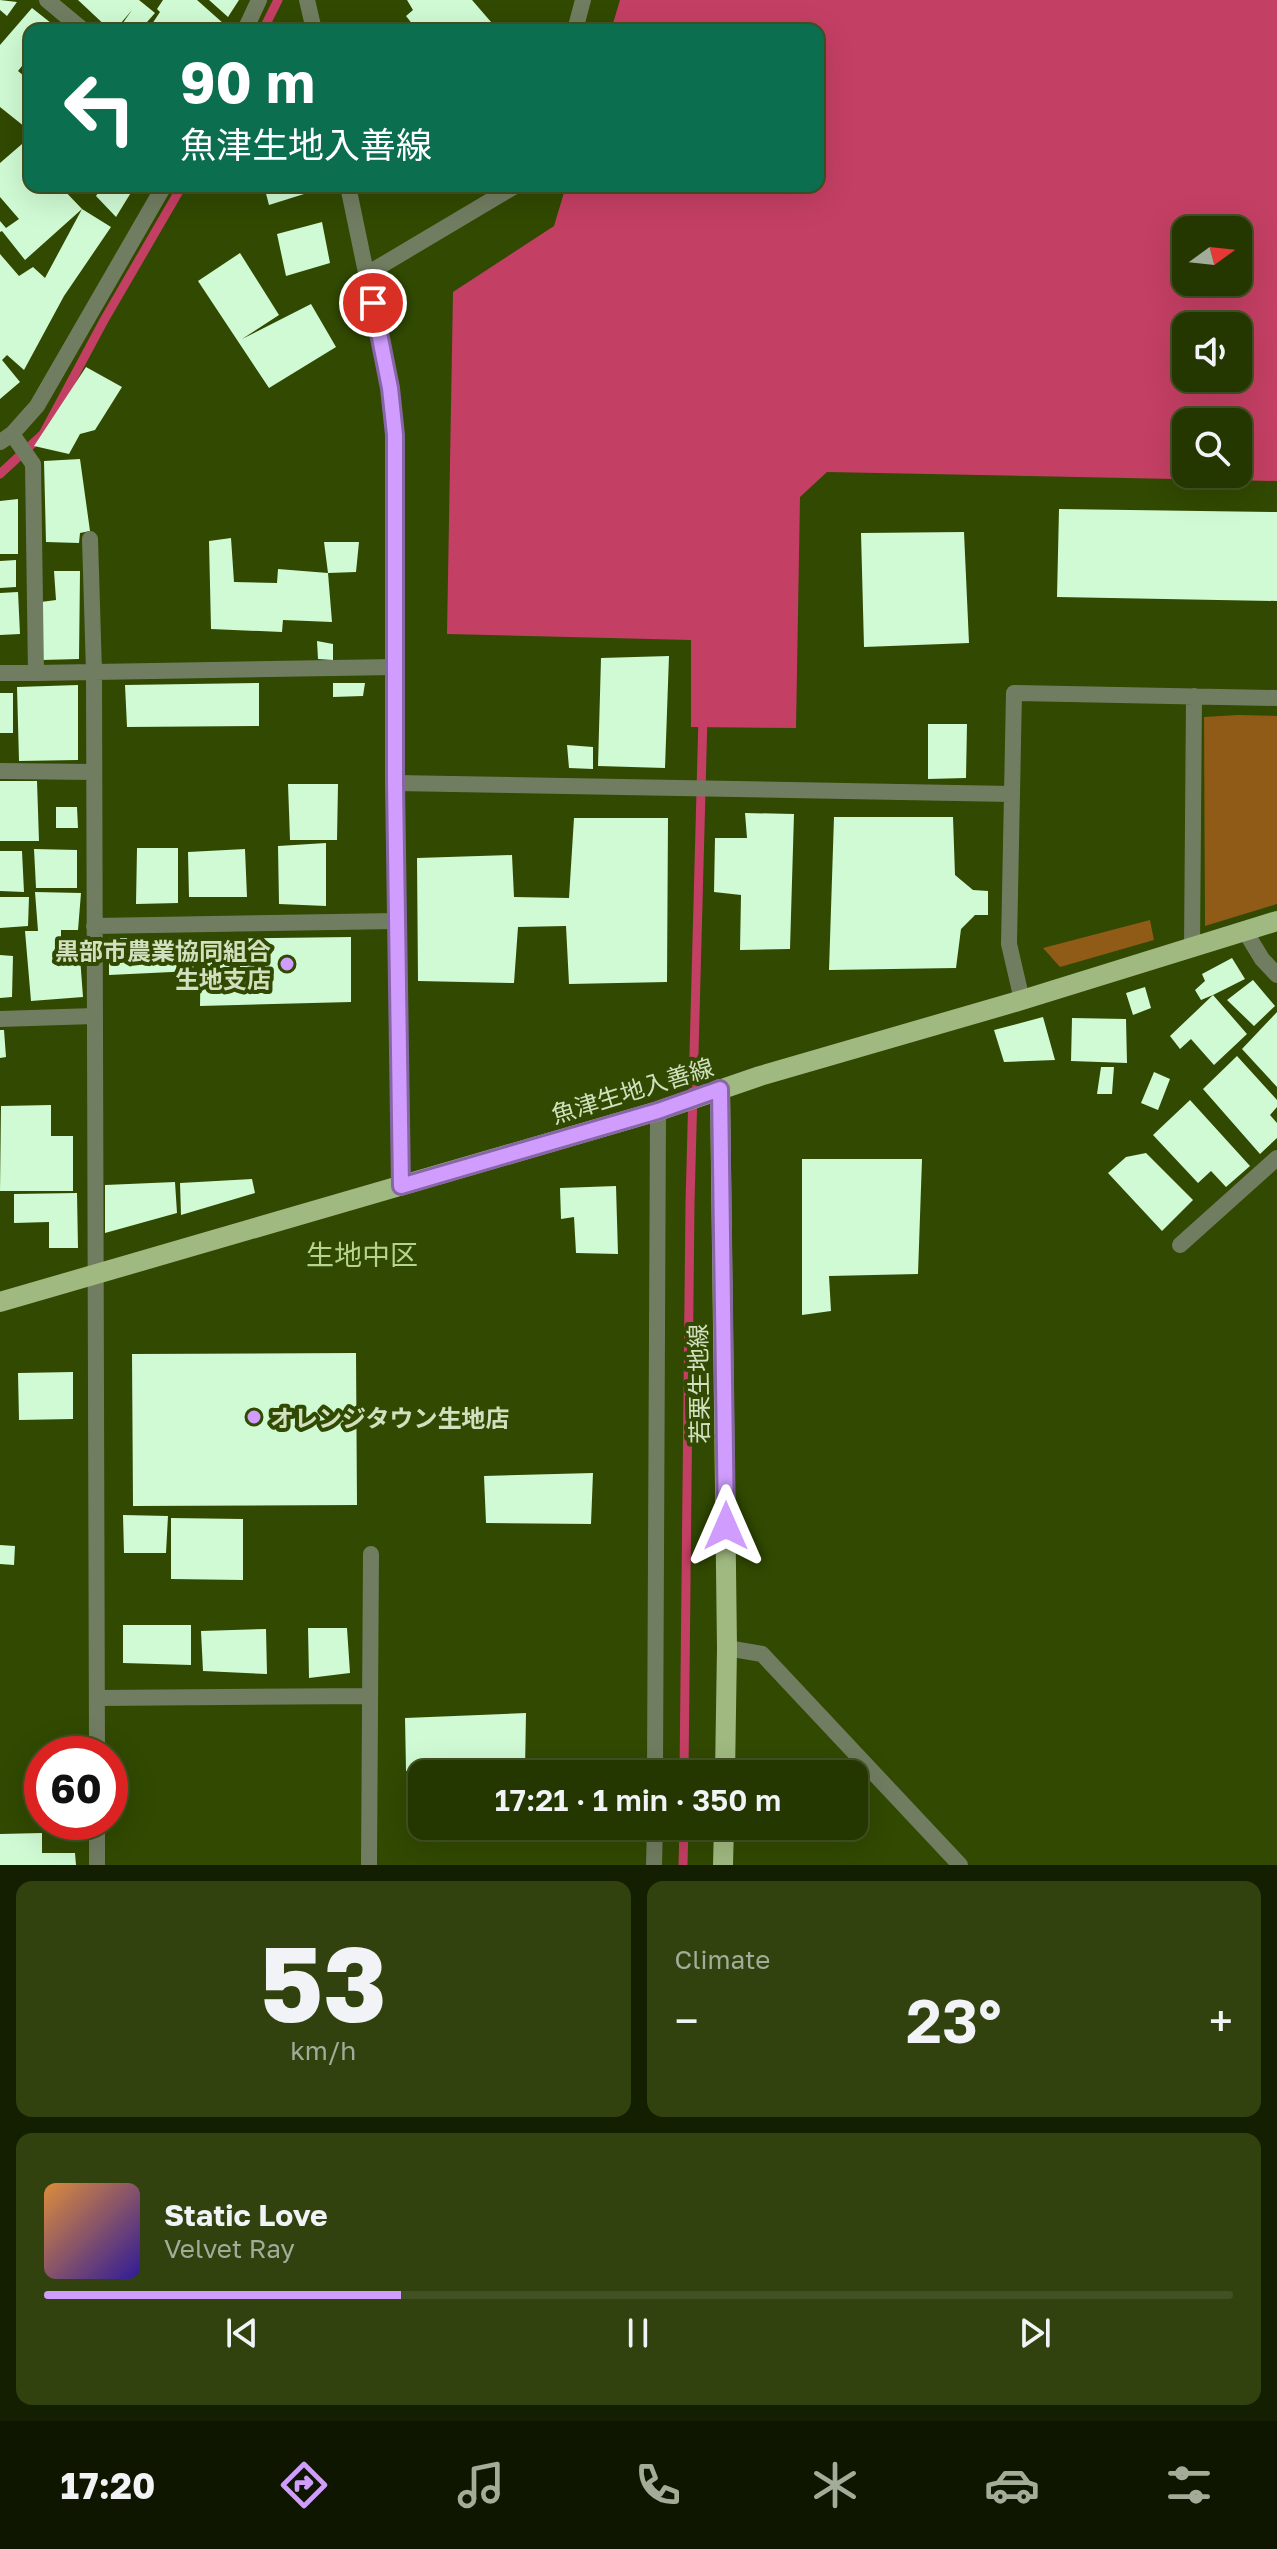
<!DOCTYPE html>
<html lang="en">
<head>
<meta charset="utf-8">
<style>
  :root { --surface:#253700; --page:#31420f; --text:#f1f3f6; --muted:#a3ac99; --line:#425122; --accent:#d09dfe }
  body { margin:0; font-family:"Golos Text","Noto Sans JP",sans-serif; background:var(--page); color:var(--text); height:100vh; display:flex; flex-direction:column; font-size:30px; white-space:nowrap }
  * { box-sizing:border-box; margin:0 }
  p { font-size:26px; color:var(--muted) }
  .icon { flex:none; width:44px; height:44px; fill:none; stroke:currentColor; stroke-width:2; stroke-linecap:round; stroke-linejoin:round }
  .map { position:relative; height:1865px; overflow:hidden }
  .sheet { display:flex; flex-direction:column; gap:16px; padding:16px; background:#141e00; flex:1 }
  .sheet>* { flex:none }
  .guide { position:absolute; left:24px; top:24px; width:800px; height:168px; border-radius:16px; box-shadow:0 8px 32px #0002,0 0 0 2px var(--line); background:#0b6e4f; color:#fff; overflow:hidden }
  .needle { width:52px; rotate:75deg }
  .buttons { position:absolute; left:1172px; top:216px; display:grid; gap:16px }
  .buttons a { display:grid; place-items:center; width:80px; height:80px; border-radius:16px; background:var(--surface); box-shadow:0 8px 32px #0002,0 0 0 2px var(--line); font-size:40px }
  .speed { position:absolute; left:24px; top:1736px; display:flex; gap:16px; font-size:40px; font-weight:700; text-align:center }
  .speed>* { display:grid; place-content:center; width:104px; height:104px; border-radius:50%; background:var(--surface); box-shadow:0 8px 32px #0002,0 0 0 2px var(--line); line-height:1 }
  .speed .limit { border:12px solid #d22; background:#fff; color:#111 }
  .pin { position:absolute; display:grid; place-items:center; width:68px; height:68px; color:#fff; margin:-34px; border:4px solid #fff; border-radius:50%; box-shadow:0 2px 8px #0007 }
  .me { position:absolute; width:88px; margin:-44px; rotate:0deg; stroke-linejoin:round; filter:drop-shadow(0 0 6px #0008) }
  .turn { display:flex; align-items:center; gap:28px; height:168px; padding:0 24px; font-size:36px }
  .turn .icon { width:104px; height:104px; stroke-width:2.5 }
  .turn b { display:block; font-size:56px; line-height:68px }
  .big { font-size:60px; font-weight:600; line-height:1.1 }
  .sheet .tile { flex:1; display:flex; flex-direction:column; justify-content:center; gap:12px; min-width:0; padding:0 28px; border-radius:16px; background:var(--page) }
  .sheet .dial { align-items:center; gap:0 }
  .dial b { font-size:104px; line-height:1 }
  .song { display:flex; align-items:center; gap:24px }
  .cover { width:96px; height:96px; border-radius:12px; background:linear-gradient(135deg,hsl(30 70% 55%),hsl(250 70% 35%)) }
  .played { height:8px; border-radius:4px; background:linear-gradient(90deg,var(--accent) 30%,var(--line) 30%) }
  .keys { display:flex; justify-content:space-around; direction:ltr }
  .heat { display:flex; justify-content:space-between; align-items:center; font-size:44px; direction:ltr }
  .sheet .tiles { flex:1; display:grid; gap:16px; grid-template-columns:1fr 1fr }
  .tile:last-child { grid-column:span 2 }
  .trip { position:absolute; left:408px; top:1760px; width:460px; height:80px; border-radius:16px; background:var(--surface); box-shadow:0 8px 32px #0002,0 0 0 2px var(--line); font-weight:600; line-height:80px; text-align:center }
  .dock { display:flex; height:128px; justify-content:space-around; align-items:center; background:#0f1600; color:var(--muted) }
  .dock .icon { width:56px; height:56px }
  .dock .on { color:var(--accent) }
  .dock b { font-size:36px; color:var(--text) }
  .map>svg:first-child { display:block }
  .green { fill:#8f5b16 }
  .water { fill:#c43f64; fill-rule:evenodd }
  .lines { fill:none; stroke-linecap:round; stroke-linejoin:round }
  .stream { stroke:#c43f64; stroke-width:9 }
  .building { fill:#cffad3 }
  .minor { stroke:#717d61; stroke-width:16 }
  .tertiary { stroke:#717d61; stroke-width:16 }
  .primary { stroke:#a0b980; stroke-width:20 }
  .route-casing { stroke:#8766a5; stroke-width:20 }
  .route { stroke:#d09dfe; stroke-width:14 }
  .poi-dot { fill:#d09dfe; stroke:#314900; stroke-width:3 }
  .labels { text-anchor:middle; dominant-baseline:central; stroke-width:8; stroke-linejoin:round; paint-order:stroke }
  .poi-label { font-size:24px; font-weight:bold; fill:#d1e1bf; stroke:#314900; text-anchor:end }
  .street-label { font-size:24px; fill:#d1e1bf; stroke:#314900 }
  .quarter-label { font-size:28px; fill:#b6d48f; stroke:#314900 }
</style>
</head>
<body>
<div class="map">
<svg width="1277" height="1865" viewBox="0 0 1277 1865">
  <rect width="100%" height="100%" fill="#314900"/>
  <path class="green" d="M 1238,715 L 1277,716 L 1277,904 L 1205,926 L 1204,717 Z
    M 1150,920 L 1154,940 L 1060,967 L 1043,948 Z"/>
  <path class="water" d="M 620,0 L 1277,0 L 1277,481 L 827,472 L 800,497 L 796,728 L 691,727 L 691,640 L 447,634 L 453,292 L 554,226 L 566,186 L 818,186 L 818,30 L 611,30 ZM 1186,230 L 1238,230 L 1238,282 L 1186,282 ZM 1186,326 L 1238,326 L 1238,378 L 1186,378 ZM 1186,422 L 1238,422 L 1238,474 L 1186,474 Z"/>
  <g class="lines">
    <path class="stream" d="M 263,30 L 278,0
      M 0,474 L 43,434 L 103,322 L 182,186
      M 684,1774 L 690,1203 L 703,716
      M 683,1865 L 684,1826"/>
  </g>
  <path class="building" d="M 0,0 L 17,2 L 7,16 L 0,10 Z
    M 78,0 L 139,0 L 155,13 L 140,30 L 118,30 L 132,10 L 115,30 L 110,30 Z
    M 163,0 L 197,0 L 224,24 L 221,30 L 152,30 L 150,27 L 160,12 L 157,9 Z
    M 209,0 L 239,0 L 228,17 Z
    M 407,0 L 472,0 L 498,30 L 417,30 L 406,16 L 413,10 Z
    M 32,8 L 56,27 L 53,30 L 30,30 L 30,56 L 18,71 L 30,81 L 30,131 L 0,107 L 0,45 Z
    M 22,144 L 30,153 L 30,186 L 60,186 L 82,209 L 25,260 L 2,231 L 0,232 L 0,221 L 6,228 L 19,219 L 0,197 L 0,163 Z
    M 90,186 L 135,186 L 116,217 L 96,196 L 98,193 Z
    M 264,186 L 319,186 L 320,189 L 269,205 Z
    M 82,209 L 111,227 L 64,296 L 24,370 L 7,355 L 2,360 L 20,382 L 0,399 L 0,254 L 19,276 L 33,267 L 45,278 Z
    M 322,222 L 330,263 L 286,276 L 277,234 Z
    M 240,253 L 279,315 L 242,339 L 311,304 L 336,347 L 269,388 L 198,281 Z
    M 86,367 L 122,387 L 95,430 L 80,434 L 69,454 L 34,446 Z
    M 80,459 L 90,531 L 80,533 L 79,543 L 46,542 L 44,461 Z
    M 18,499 L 18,554 L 0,554 L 0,501 Z
    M 1059,509 L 1277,512 L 1277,601 L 1057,597 Z
    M 964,532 L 969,643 L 864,647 L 861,533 Z
    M 231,538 L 234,582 L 277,583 L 278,569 L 328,573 L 332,622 L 283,620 L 282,632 L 211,629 L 209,541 Z
    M 324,542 L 359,542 L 356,572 L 328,573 Z
    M 16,560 L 16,587 L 0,588 L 0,561 Z
    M 54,571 L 80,571 L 79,659 L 42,660 L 41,602 L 56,600 Z
    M 18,592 L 20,634 L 0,635 L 0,593 Z
    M 317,641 L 333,644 L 333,660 L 318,659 Z
    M 669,656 L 665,768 L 598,766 L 601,658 Z
    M 259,683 L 259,726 L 127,727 L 125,685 Z
    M 333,683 L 365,683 L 363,696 L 333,697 Z
    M 78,685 L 78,760 L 19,761 L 17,687 Z
    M 0,693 L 13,693 L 13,733 L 0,733 Z
    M 928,724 L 967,724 L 966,778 L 928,779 Z
    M 567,745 L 593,747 L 593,769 L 569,768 Z
    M 0,781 L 37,781 L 39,841 L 0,841 Z
    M 288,784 L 338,784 L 337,840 L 290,840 Z
    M 56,807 L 77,807 L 78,828 L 56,828 Z
    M 745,813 L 794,814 L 790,949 L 740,950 L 741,895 L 714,892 L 715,838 L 747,838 Z
    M 834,817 L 953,817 L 955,875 L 973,890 L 988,891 L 988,915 L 975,915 L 961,929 L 956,968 L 829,970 Z
    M 574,818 L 668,818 L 667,982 L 569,984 L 566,926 L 518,927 L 514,983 L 418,981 L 417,858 L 512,855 L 514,897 L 569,898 Z
    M 326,843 L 326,906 L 279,904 L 278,846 Z
    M 137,848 L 178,848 L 178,903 L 136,904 Z
    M 34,849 L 77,850 L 77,888 L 36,888 Z
    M 245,849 L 247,897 L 189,897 L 188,852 Z
    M 0,851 L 22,851 L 24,892 L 0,891 Z
    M 35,892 L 81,893 L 78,930 L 61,930 L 61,945 L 79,944 L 83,997 L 31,1001 L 25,931 L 38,931 Z
    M 0,897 L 29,897 L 28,926 L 0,928 Z
    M 351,937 L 351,1002 L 200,1006 L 201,939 Z
    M 109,938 L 195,938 L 193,971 L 109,975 Z
    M 0,955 L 13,956 L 12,997 L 0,998 Z
    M 1232,958 L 1245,979 L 1213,995 L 1247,1034 L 1214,1065 L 1191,1039 L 1180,1049 L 1170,1036 L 1213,995 L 1201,1000 L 1195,990 L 1205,981 L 1202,974 Z
    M 1253,980 L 1275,1006 L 1254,1026 L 1227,1000 Z
    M 1145,987 L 1151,1008 L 1133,1015 L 1126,993 Z
    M 1277,1012 L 1277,1087 L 1242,1049 Z
    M 1043,1017 L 1055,1060 L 1004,1062 L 994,1030 Z
    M 1072,1018 L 1126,1019 L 1127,1063 L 1071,1061 Z
    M 0,1030 L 4,1030 L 6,1057 L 0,1058 Z
    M 1237,1056 L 1277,1100 L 1277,1107 L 1270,1115 L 1277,1123 L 1277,1138 L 1260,1154 L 1203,1089 Z
    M 1101,1067 L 1114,1067 L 1112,1094 L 1097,1094 Z
    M 1154,1072 L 1170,1079 L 1158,1110 L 1141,1103 Z
    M 1190,1100 L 1250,1166 L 1226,1187 L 1211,1171 L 1198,1183 L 1153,1135 Z
    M 51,1105 L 51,1136 L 73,1136 L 73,1191 L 0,1191 L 1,1106 Z
    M 1146,1153 L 1193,1200 L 1162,1231 L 1108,1173 L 1126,1157 Z
    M 802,1159 L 922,1159 L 918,1274 L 829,1276 L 831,1311 L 802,1315 Z
    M 252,1179 L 255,1193 L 181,1215 L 180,1183 Z
    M 175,1182 L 177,1213 L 105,1233 L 105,1185 Z
    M 616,1186 L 618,1254 L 576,1253 L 574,1217 L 561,1219 L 560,1188 Z
    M 77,1193 L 78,1248 L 49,1248 L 49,1222 L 14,1223 L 14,1194 Z
    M 356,1353 L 357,1505 L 133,1506 L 132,1354 Z
    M 73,1372 L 73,1419 L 19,1420 L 18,1373 Z
    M 593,1473 L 591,1524 L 486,1523 L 484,1476 Z
    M 123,1515 L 168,1516 L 166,1553 L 124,1553 Z
    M 171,1518 L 243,1519 L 243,1580 L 171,1579 Z
    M 0,1545 L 15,1546 L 14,1565 L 0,1564 Z
    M 123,1625 L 191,1625 L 191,1665 L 123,1663 Z
    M 308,1628 L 347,1628 L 350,1673 L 309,1678 Z
    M 266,1629 L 267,1674 L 203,1671 L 201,1631 Z
    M 526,1713 L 525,1769 L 406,1771 L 405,1718 Z
    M 42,1833 L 42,1853 L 75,1853 L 76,1865 L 0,1865 L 0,1834 Z"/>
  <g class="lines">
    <path class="minor" d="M 47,0 L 83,30
      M 245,30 L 259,0
      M 575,30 L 583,0
      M 367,274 L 515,186
      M 12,434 L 33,464 L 36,673 L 94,672 L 97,1754
      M 0,442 L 12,434 L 37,406 L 164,186
      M 90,539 L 94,672 L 395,667
      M 0,673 L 36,673
      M 0,771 L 94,772
      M 395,783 L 1012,794
      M 94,926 L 397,921
      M 1245,931 L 1262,959 L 1277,975
      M 1192,948 L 1194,696
      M 1022,1000 L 1009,944 L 1014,693 L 1277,698
      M 0,1019 L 94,1016
      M 1180,1245 L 1277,1158
      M 727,1648 L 762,1654 L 960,1865
      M 97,1698 L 370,1696
      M 655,1774 L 658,1111
      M 97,1822 L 97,1865
      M 369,1865 L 371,1554
      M 654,1865 L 655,1826"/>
    <path class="tertiary" d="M 307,0 L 314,30
      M 348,186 L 390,388 L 395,435 L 395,783 L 401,1186"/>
    <path class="primary" d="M 720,1089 L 727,1648 L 725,1774
      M 0,1302 L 658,1111 L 760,1076 L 1022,1000 L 1277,921
      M 723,1865 L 724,1826"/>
  </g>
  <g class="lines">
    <g class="route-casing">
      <path id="route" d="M 373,303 L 390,388 L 395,435 L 395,783 L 401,1186 L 658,1111 L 720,1089 L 726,1526"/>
    </g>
    <use href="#route" class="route"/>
  </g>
  <g class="poi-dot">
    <circle cx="287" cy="964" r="8"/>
    <circle cx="254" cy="1417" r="8"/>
  </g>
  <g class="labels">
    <g class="poi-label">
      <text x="271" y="950">黒部市農業協同組合<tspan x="271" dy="28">生地支店</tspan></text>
      <text x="270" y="1417" text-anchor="start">オレンジタウン生地店</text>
    </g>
    <g class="street-label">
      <text transform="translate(632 1090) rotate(-17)">魚津生地入善線</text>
      <text transform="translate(698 1384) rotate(-91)">若栗生地線</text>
    </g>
    <g class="quarter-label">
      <text x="362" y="1254">生地中区</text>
    </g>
  </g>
</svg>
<div class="buttons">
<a><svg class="needle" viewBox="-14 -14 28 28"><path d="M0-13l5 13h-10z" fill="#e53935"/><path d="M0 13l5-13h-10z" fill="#a3ac99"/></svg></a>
<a><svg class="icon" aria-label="sound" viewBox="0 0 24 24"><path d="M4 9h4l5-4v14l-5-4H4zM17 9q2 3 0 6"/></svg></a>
<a><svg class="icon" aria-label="search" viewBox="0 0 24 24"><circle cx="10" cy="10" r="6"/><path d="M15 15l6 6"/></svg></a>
</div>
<div class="speed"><div class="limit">60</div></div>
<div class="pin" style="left:373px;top:303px;background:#d93025"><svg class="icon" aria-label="arrive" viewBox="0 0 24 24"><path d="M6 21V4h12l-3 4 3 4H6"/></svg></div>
<svg class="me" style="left:726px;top:1526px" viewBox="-20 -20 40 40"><path d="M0-17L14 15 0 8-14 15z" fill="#d09dfe" stroke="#fff" stroke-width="4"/></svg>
<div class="trip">17:21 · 1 min · 350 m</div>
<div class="guide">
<div class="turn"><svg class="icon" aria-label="left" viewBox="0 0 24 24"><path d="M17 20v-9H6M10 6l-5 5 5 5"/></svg><div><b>90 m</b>魚津生地入善線</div></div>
</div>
</div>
<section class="sheet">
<div class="tiles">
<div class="tile dial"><b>53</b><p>km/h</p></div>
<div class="tile"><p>Climate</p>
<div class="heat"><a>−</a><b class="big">23°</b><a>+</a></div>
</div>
<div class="tile">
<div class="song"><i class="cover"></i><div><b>Static Love</b><p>Velvet Ray</p></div></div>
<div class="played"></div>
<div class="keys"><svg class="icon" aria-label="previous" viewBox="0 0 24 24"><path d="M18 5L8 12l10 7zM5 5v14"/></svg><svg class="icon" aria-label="pause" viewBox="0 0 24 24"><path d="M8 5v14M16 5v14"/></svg><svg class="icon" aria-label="next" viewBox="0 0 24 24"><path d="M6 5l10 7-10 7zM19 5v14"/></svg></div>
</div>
</div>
</section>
<nav class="dock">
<b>17:20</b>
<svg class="icon on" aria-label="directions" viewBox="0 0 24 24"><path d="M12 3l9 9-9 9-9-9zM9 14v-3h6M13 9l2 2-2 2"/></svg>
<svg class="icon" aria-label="music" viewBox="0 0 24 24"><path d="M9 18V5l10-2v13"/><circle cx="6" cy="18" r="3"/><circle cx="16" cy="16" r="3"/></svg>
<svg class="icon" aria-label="phone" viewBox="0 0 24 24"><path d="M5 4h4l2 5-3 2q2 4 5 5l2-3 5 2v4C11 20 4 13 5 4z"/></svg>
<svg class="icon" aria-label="climate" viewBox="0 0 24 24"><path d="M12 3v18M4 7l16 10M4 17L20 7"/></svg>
<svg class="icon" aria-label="car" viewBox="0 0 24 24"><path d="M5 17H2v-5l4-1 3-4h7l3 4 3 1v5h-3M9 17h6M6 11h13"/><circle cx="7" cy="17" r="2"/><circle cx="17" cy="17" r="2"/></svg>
<svg class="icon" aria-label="filters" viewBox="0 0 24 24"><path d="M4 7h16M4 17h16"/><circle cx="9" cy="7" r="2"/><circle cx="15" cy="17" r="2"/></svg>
</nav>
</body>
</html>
